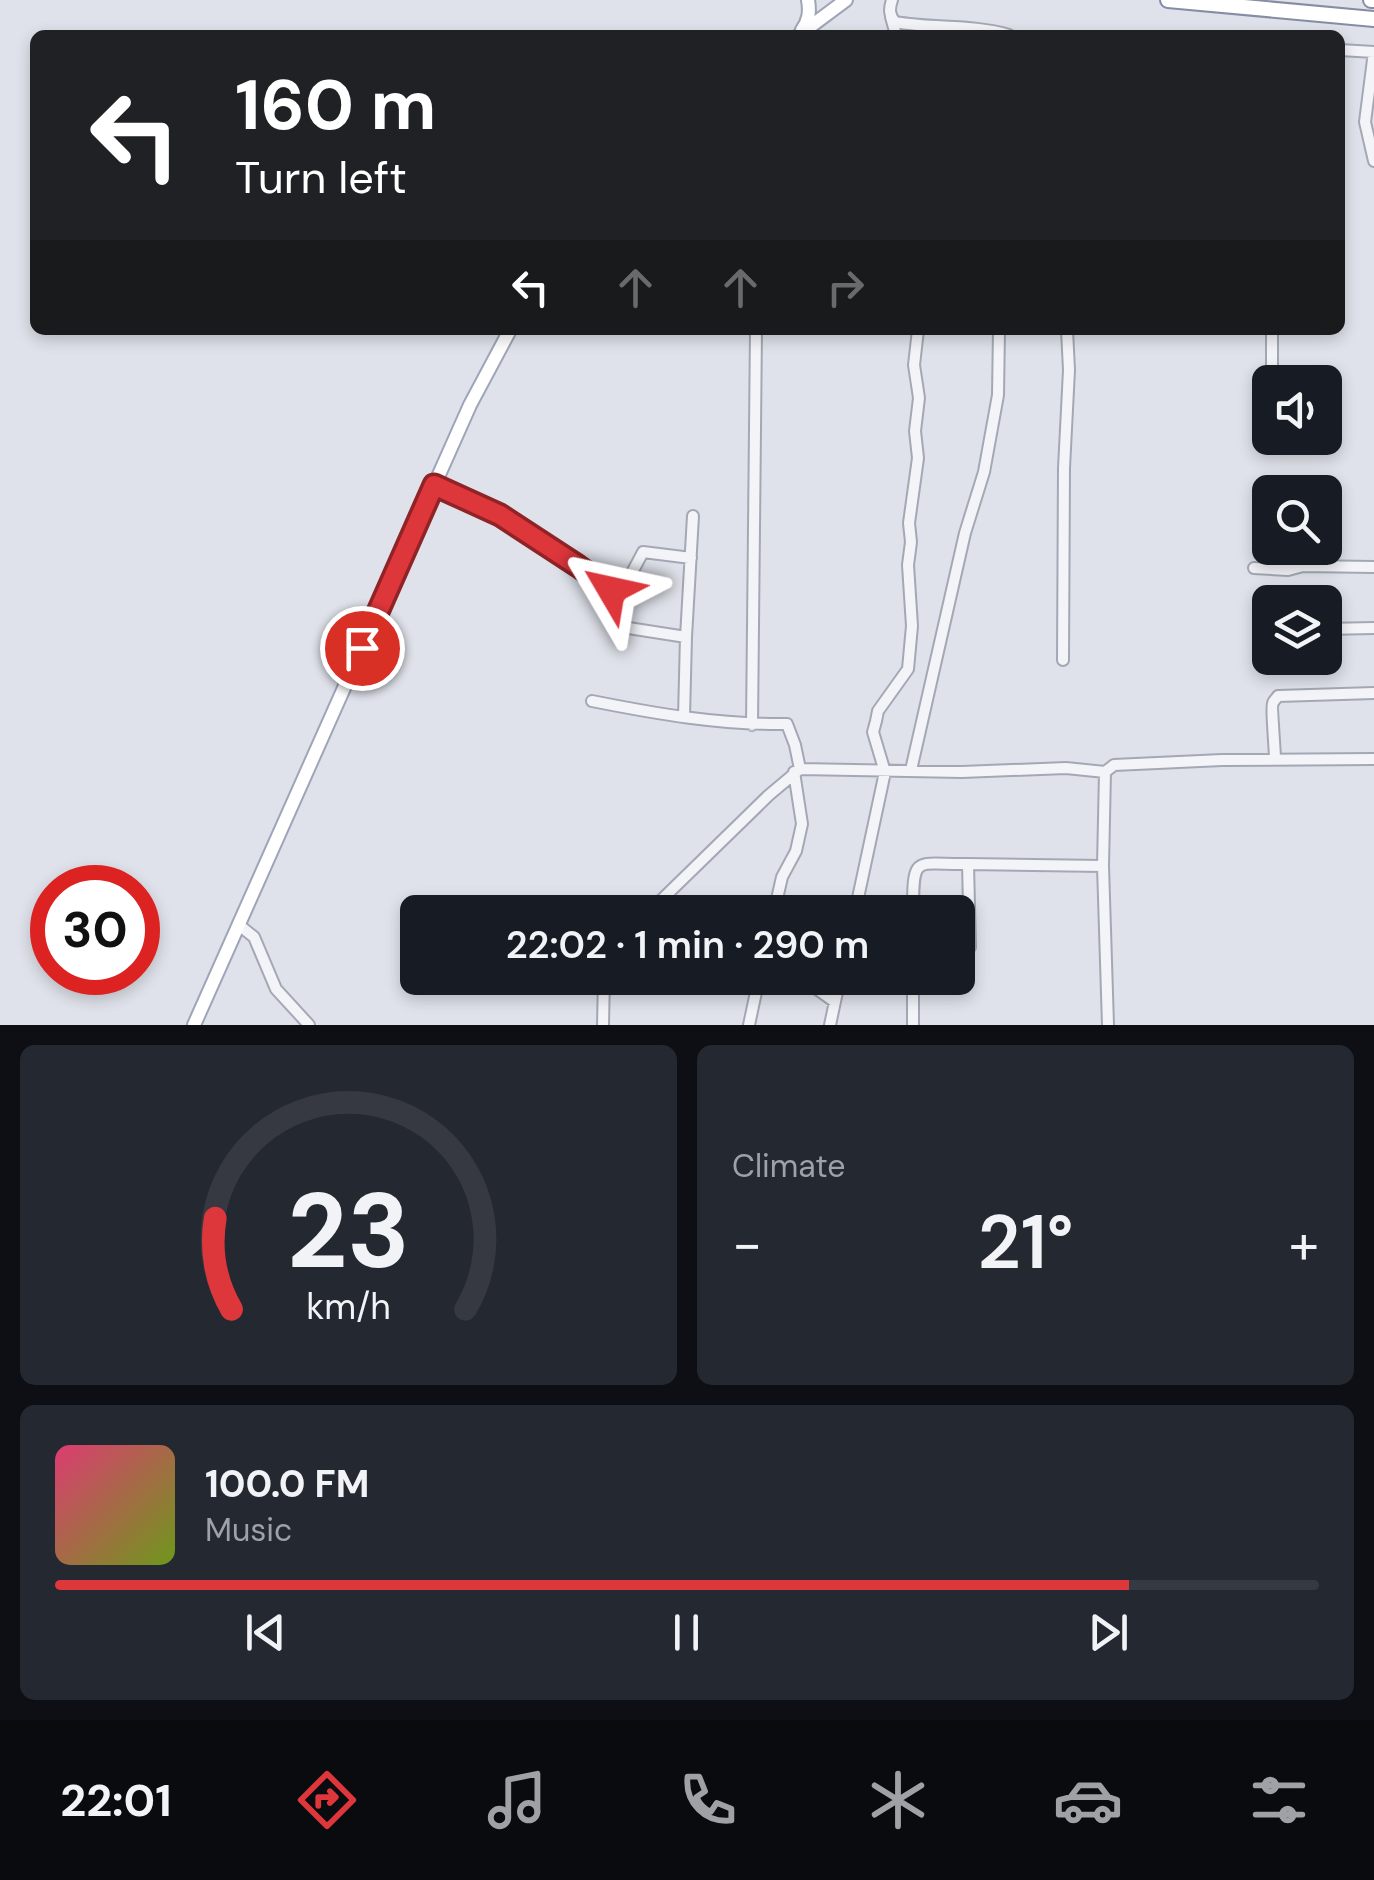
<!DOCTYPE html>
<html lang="en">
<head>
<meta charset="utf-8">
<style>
  :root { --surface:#171b24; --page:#242831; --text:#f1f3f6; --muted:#9ea1a6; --line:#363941; --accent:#dd363b }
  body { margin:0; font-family:"DM Sans",sans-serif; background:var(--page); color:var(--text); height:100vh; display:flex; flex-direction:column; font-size:38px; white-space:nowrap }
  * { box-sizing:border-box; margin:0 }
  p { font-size:32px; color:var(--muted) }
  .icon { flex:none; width:55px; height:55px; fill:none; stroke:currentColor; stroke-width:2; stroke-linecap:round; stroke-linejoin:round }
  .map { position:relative; height:1025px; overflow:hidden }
  .details { display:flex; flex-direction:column; gap:20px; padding:20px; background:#0d0f14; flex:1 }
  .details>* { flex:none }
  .guide { position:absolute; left:30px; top:30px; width:1315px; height:305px; border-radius:15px; box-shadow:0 5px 15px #0003; background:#202124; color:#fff; overflow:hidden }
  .fabs { position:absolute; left:1252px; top:365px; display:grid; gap:20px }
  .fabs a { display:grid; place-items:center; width:90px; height:90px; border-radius:15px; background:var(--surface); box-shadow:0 5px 15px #0003; font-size:50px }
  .speed { position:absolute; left:30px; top:865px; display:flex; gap:20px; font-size:50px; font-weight:700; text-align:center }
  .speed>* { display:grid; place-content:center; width:130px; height:130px; border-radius:50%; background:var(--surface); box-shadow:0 5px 15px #0003; line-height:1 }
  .speed .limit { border:15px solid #d22; background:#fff; color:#111 }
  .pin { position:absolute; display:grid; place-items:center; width:85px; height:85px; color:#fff; margin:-42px; border:5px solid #fff; border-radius:50%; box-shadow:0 2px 10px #0007 }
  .me { position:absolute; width:110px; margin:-55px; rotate:306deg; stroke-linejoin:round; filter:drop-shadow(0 0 8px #0008) }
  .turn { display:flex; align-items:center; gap:35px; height:210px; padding:0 40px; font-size:45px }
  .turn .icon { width:130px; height:130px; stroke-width:2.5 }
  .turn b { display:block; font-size:70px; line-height:85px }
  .lanes { display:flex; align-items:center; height:95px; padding:0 40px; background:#0003; justify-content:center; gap:50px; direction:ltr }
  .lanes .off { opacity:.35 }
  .big { font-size:75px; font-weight:600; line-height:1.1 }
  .details .card { flex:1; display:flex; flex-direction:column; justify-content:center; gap:15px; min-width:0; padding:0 35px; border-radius:15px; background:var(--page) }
  .details .dial { align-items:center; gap:0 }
  .dial svg { height:260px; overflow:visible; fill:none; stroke:var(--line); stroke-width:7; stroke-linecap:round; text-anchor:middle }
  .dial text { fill:var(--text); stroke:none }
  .song { display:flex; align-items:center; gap:30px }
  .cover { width:120px; height:120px; border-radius:15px; background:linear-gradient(135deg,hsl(340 70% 55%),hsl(80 70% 35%)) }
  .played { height:10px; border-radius:5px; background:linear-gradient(90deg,var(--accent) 85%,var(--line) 85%) }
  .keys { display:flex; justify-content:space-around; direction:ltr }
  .heat { display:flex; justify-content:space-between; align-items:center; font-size:55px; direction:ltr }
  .details .tiles { flex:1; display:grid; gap:20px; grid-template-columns:1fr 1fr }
  .card:last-child { grid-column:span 2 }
  .trip { position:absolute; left:400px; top:895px; width:575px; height:100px; border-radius:15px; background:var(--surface); box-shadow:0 5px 15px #0003; font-weight:600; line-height:100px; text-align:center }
  .menu { display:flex; height:160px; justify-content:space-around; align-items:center; background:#090b0e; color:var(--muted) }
  .menu .icon { width:70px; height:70px }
  .menu .current { color:var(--accent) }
  .menu b { font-size:45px; color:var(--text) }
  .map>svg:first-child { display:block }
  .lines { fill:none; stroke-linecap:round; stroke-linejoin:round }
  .minor-casing { stroke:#a4a8b5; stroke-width:14 }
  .major-casing { stroke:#9da5b7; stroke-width:16 }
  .highway-casing { stroke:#858da3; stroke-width:18 }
  .minor { stroke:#f3f4f8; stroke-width:10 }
  .major { stroke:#fff; stroke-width:12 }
  .highway { stroke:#fff; stroke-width:14 }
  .route-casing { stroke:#902326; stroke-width:25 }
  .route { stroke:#dd363b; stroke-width:18 }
</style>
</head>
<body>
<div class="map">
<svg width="1374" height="1025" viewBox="0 0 1374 1025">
  <rect width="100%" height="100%" fill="#dfe2ea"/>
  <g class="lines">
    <g class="minor-casing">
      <path id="minor" d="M 892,0 C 889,9 889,15 895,22 C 933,29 972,24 1009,35
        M 891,17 L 896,35
        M 1340,50 L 1374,52 L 1365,122 L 1374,161
        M 1272,372 L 1272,330
        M 434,485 L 500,515 L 605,584 L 618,599 L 613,613 L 615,623 L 622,627 L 686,637
        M 1254,568 L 1288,570 L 1303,566 L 1374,567
        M 618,599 L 643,552 L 691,558
        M 1325,629 L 1374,628
        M 1268,631 L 1270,631
        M 1063,660 L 1064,468 L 1069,370 L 1067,330
        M 592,701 C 657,714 721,725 787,724 L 795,745 L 800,769
        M 684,717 L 686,637 L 693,516
        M 752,725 L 756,330
        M 1275,759 C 1275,750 1271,706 1273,703 C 1274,700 1277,698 1278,696 L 1374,693
        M 911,770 L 965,533 L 984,472 L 998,395 L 999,330
        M 649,912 L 769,795 L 800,769 L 962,772 L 1066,768 L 1105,772
        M 774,912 L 782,877 L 796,851 L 802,824 L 794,772
        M 855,912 L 885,772 L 873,732 L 876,721 L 878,711 L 908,669 L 912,626 L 908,565 L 911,542 L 909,523 L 918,458 L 915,431 L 919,398 L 914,365 L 918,330
        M 913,912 C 913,852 915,865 968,864
        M 239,925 L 254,937 L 276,989 L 309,1025
        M 970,947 L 968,864 L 1103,866
        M 796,978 L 814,987 L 835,1002
        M 603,1025 L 604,978
        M 749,1025 L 759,978
        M 830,1025 L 840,978
        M 913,1025 L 913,978
        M 1108,1025 L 1103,866 L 1105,772 L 1114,765 L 1222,760 L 1374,759"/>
    </g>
    <g class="major-casing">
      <path id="major" d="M 802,30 C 809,20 810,12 808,0
        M 799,35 L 846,0
        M 194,1025 L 470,405 L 510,330"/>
    </g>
    <g class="highway-casing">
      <path id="highway" d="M 1168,0 L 1374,19
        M 1371,0 L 1374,0"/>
    </g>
    <use href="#minor" class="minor"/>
    <use href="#major" class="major"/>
    <use href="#highway" class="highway"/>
  </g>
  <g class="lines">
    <g class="route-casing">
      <path id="route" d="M 362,648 L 434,485 L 500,515 L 578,566 L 611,590"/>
    </g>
    <use href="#route" class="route"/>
  </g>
</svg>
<div class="fabs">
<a><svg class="icon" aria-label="sound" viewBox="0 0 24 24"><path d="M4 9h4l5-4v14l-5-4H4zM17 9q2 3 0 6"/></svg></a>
<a><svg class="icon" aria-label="search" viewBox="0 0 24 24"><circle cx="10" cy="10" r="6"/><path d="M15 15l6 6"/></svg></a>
<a><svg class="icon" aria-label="layers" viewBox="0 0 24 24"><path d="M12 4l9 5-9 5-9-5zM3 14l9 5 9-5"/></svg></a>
</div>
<div class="speed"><div class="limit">30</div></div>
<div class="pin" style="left:362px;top:648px;background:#d93025"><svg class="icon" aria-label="arrive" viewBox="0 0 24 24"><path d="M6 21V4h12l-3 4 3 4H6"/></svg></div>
<svg class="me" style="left:611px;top:590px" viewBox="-20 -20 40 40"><path d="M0-17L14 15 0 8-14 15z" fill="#dd363b" stroke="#fff" stroke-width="4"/></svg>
<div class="trip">22:02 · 1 min · 290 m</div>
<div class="guide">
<div class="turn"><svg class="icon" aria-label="left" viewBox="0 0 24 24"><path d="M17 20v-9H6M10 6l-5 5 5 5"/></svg><div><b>160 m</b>Turn left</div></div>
<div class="lanes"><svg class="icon" aria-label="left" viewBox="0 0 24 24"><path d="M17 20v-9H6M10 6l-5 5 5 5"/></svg><svg class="icon off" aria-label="ahead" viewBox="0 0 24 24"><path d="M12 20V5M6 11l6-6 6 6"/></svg><svg class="icon off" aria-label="ahead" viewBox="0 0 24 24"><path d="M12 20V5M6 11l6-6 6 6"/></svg><svg class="icon off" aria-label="right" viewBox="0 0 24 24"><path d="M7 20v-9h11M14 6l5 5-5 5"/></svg></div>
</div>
</div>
<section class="details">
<div class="tiles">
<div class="card dial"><svg viewBox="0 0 100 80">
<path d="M14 69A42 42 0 1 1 86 69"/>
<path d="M14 69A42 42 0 0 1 9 41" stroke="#dd363b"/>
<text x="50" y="56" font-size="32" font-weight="700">23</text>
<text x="50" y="72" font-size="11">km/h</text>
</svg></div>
<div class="card"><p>Climate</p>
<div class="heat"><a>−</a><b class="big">21°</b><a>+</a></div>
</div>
<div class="card">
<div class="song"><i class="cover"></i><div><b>100.0 FM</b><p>Music</p></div></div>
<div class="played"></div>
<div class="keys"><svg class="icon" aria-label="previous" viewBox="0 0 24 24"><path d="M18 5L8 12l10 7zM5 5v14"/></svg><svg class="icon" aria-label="pause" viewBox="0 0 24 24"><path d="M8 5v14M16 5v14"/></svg><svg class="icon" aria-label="next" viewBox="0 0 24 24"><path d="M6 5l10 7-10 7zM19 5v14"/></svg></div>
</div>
</div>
</section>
<nav class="menu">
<b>22:01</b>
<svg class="icon current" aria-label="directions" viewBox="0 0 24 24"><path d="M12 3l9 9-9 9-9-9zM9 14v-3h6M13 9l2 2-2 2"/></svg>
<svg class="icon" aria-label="music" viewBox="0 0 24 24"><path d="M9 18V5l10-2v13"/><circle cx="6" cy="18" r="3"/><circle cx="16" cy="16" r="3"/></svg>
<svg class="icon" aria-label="phone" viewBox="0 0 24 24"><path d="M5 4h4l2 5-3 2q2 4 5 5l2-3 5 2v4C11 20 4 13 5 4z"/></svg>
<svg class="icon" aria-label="climate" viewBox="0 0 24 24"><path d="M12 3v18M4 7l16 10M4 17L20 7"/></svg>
<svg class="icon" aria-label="car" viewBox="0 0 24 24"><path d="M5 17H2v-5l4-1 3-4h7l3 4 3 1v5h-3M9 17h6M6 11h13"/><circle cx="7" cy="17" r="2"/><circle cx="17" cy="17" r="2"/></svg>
<svg class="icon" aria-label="filters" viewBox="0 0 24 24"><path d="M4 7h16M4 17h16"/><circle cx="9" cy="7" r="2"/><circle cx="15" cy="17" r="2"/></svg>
</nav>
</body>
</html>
